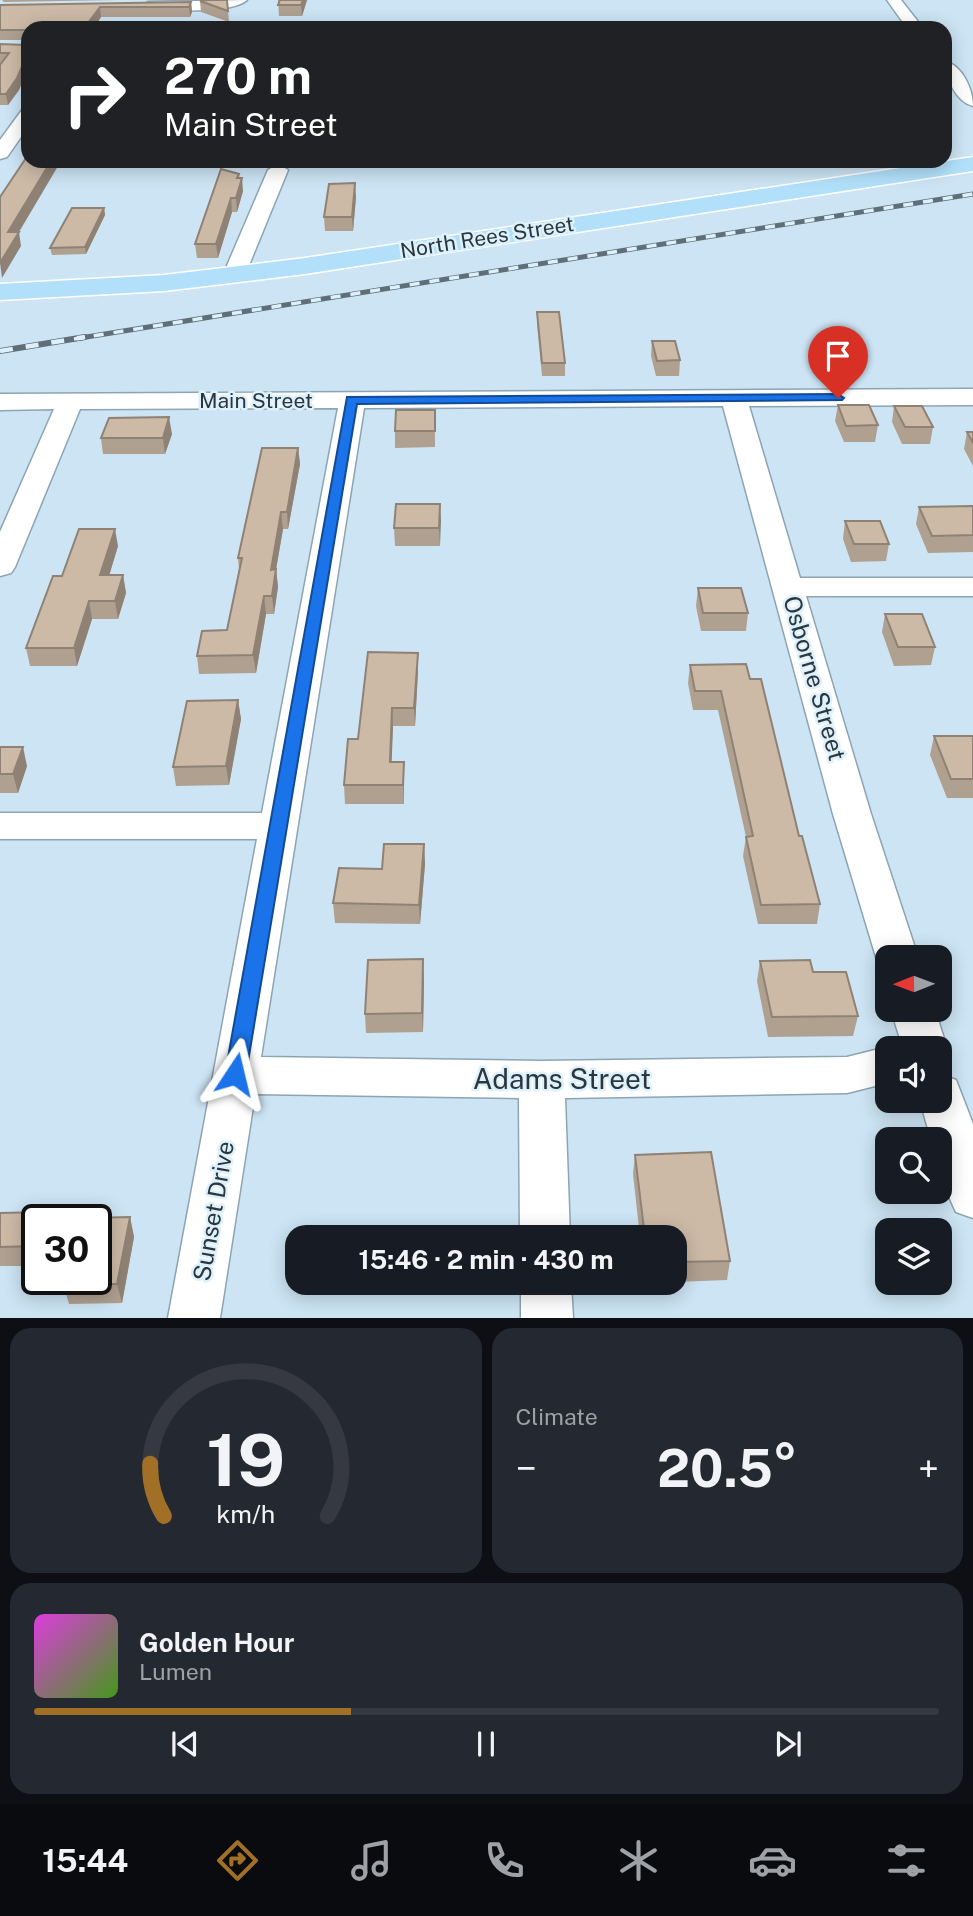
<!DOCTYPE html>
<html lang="en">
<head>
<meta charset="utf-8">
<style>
  :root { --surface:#171b24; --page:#242831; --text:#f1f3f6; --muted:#9ea1a6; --line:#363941; --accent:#a26f26 }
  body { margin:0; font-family:"Public Sans",sans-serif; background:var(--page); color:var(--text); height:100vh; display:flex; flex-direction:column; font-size:26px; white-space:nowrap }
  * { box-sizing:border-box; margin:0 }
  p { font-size:23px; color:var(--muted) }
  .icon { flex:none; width:38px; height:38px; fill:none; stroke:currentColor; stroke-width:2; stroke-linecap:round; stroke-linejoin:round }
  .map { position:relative; height:1318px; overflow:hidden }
  .details { display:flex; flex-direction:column; gap:10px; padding:10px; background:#0d0f14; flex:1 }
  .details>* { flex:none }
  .hud { position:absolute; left:21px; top:21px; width:931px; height:147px; border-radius:21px; box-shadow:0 4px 18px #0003; background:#202124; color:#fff; overflow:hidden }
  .needle { width:46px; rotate:269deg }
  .fabs { position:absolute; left:875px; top:945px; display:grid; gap:14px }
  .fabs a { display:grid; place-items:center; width:77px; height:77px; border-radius:14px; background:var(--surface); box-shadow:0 4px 18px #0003; font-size:35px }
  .speed { position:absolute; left:21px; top:1204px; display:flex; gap:14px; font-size:35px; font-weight:700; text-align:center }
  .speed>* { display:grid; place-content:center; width:91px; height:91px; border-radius:50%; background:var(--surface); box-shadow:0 4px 18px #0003; line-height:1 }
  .speed .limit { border:4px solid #111; border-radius:10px; background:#fff; color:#111 }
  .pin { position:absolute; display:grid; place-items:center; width:60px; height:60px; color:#fff; margin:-72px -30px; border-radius:50% 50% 50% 0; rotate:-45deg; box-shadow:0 0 7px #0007 }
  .pin .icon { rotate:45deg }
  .me { position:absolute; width:77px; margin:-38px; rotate:10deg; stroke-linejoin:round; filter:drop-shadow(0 0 5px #0008) }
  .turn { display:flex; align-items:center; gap:24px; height:147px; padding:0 28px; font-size:32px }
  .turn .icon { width:91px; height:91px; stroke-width:2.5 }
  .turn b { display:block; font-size:49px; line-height:60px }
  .big { font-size:52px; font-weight:700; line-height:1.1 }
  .details .card { flex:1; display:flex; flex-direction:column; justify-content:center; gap:10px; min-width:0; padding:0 24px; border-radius:21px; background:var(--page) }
  .details .dial { align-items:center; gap:0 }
  .dial svg { height:182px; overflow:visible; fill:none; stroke:var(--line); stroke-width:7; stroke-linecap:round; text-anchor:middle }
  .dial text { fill:var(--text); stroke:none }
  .song { display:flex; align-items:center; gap:21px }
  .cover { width:84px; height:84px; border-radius:10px; background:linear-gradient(135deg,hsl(300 70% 55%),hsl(100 70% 35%)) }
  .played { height:7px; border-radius:4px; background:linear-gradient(90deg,var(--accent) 35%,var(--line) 35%) }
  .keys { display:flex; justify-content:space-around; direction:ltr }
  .heat { display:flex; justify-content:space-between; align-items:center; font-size:38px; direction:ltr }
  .details .tiles { flex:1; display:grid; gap:10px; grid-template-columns:1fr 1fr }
  .card:last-child { grid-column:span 2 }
  .trip { position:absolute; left:285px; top:1225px; width:402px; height:70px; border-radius:21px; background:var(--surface); box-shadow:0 4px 18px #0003; font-weight:700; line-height:70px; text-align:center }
  .dock { display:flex; height:112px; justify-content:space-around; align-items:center; background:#090b0e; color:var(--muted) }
  .dock .icon { width:49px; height:49px }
  .dock .current { color:var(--accent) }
  .dock b { font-size:32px; color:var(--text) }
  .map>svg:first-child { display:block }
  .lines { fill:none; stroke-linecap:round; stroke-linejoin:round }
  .minor-casing { stroke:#8da4b2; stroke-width:3 }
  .major-casing { stroke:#fff; stroke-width:3 }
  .minor { fill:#fff; fill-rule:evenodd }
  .major { fill:#b2e0fb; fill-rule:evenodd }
  .rail-far1-casing { stroke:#606e77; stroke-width:5 }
  .rail-casing { stroke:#606e77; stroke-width:6 }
  .rail-far1 { stroke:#ddf1fd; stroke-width:3.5; stroke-dasharray:10; stroke-linecap:butt }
  .rail { stroke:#ddf1fd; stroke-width:4.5; stroke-dasharray:13; stroke-linecap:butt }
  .wall { fill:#afa090 }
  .shaded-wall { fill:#8f8275 }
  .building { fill:#ccbaa7; stroke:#8f8275; stroke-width:2 }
  .route { fill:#1a73e8; stroke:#114b97; stroke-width:2 }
  .labels { text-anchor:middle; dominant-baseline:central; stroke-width:5; stroke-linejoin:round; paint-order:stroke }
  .far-street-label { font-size:21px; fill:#2c363c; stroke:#ddf1fd }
  .street-label { font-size:24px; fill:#2c363c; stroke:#ddf1fd }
  .near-street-label { font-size:28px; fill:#2c363c; stroke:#ddf1fd }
</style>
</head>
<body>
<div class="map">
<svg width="973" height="1318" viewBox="0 0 973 1318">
  <rect width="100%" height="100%" fill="#cce4f4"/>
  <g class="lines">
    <g class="minor-casing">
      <path id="minor" d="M 247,0 C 231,14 171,10 148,10 L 141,6 L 148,2 Z
        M 887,0 L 901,0 L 923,28 L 907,28 Z
        M 945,61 C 963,66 973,90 973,106 C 956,102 945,77 945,61 Z
        M 28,109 L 28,127 L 7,157 L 0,159 L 0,140 L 22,110 Z
        M 278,164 L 288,170 L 245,275 L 242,280 L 226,280 L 223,275 L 268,170 Z
        M 973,389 L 973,405 L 749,406 L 800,578 L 973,578 L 973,596 L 806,596 L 871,814 L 918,957 L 887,957 L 887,970 L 882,968 L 876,957 L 833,814 L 723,406 L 364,408 L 261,1057 L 542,1061 L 847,1057 L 887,1047 L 891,1048 L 887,1048 L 887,1083 L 847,1093 L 565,1098 L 570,1237 L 520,1237 L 519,1098 L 255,1094 L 220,1318 L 168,1318 L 257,839 L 0,839 L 0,813 L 262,813 L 338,408 L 80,409 L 15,567 L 11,573 L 0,576 L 0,532 L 54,409 L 0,410 L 0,394 Z
        M 891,1010 L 935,1010 L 947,1048 L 941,1061 L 940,1048 L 903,1048 Z
        M 940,1074 L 956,1080 L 973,1124 L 973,1218 L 956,1212 C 944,1188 940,1166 940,1139 L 931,1139 L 920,1101 L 940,1101 Z
        M 521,1283 L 571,1283 L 573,1318 L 521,1318 Z"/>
    </g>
    <g class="major-casing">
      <path id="major" d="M 973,157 L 973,171 L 305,274 L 164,291 L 0,300 L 0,284 L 164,275 L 305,258 Z"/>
    </g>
    <use href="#minor" class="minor"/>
    <use href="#major" class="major"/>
    <g class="rail-far1-casing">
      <path id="rail-far1" d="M 74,339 L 973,194"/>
    </g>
    <g class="rail-casing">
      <path id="rail" d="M 0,351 L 85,337"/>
    </g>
    <use href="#rail-far1" class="rail-far1"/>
    <use href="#rail" class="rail"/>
  </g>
  <path class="wall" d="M 2,0 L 117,0 L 4,2 Z
    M 227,0 L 229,22 L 201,12 L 200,1 Z
    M 278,0 L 307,0 L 302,16 L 279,16 Z
    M 191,2 L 192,12 L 190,17 L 101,17 L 94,28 L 28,28 L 28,69 L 19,90 L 8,105 L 0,105 L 0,44 L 26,45 L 27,40 L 0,40 L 0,5 Z
    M 239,178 L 243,191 L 237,212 L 232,212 L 218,258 L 197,258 L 195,244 Z
    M 356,197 L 353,231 L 325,231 L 324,217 Z
    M 104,208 L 105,215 L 86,254 L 52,255 L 50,248 Z
    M 537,312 L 565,363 L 565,376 L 542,376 L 537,324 Z
    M 819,335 L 856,360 L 853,376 L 828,376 L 817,350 Z
    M 652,341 L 680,360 L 679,376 L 656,376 L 651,356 Z
    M 838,405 L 878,425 L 875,442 L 844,442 L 835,421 Z
    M 894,406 L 933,427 L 930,444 L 902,444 L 892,422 Z
    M 435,410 L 435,447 L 395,448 L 395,431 Z
    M 967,432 L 973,432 L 973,466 L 964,449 Z
    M 172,434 L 165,454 L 103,454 L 101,438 Z
    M 298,448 L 300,464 L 288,529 L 283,529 L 276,569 L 278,587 L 274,614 L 266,614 L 256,673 L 199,674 L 197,656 L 227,630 L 239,569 L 238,558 Z
    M 440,504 L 440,546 L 395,546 L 394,528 Z
    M 973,506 L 973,552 L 928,553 L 916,524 L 919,507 Z
    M 845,521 L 889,544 L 886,561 L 851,562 L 843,539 Z
    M 118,546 L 109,575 L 123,575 L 126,593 L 118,619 L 92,619 L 77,666 L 30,666 L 26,648 L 62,576 Z
    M 698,588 L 748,613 L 746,631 L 701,631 L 696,606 Z
    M 885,614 L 935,647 L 931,665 L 894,666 L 882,632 Z
    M 418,653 L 418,671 L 415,726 L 393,726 L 391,762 L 404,762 L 404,804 L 345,804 L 344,785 L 358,739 Z
    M 690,665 L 750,679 L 820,904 L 817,924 L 758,924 L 743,856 L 746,837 L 718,710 L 693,710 L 688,683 Z
    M 238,700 L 241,719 L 229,785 L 176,786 L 173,767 Z
    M 934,736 L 973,736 L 973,798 L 947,798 L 930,755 Z
    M 0,747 L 27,766 L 18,793 L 0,793 Z
    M 424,844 L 425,864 L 420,924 L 335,923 L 333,903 Z
    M 760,961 L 813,972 L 858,1016 L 853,1036 L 768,1037 L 757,981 Z
    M 424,979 L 423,1032 L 366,1033 L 365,1014 Z
    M 635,1155 L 730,1261 L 727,1280 L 676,1282 L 676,1237 L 640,1237 L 633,1174 Z
    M 0,1213 L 46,1219 L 130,1217 L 134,1237 L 122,1303 L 69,1304 L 63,1284 L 96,1220 L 37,1220 L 37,1266 L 0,1266 Z"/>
  <path class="shaded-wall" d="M 303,0 L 307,0 L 302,16 L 301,5 Z
    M 191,2 L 192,12 L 190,17 L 189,7 Z
    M 100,7 L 101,17 L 94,28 L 85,28 Z
    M 28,53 L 28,69 L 19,90 L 8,105 L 6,94 Z
    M 51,161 L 61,161 L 19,232 L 21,246 L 2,278 L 0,263 L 8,232 Z
    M 239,174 L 240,186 L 242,178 L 243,191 L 237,212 L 236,198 Z
    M 355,183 L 356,197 L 353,231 L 352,217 Z
    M 231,198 L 232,212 L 218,258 L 216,244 Z
    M 104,208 L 105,215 L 86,254 L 85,247 Z
    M 169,417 L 172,434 L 165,454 L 163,438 Z
    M 298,448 L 300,464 L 288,529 L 287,512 Z
    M 440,504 L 441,521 L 440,546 L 439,528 Z
    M 281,512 L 283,529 L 273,587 L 271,570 Z
    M 115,529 L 118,546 L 104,593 L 100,575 Z
    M 276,569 L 278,587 L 274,614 L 272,596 Z
    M 123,575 L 126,593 L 118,619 L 115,601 Z
    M 264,596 L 266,614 L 256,673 L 253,655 Z
    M 89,601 L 92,619 L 77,666 L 74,648 Z
    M 418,653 L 418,671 L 415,726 L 414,708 Z
    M 238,700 L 241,719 L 229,785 L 226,766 Z
    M 392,708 L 393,726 L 391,781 L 390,762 Z
    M 23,747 L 27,766 L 18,793 L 13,774 Z
    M 404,762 L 404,804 L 403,785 Z
    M 424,844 L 425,864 L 420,924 L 419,905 Z
    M 423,959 L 424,979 L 423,1032 L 422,1013 Z
    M 130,1217 L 134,1237 L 122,1303 L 117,1284 Z"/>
  <path class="building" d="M 210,0 L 227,0 L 228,11 L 200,1 Z
    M 280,0 L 303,0 L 301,5 L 278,5 Z
    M 191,2 L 189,7 L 100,7 L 85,27 L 28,28 L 28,32 L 26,30 L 0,30 L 0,5 Z
    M 28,36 L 28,53 L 17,78 L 6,94 L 0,94 L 0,65 L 9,53 L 0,53 L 0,44 L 26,45 Z
    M 28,155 L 28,161 L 51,161 L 8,232 L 19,232 L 0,263 L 0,197 Z
    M 221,169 L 239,174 L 237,178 L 242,178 L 236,198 L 231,198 L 216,244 L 195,244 Z
    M 355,183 L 352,217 L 324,217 L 329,184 Z
    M 72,208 L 104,208 L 85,247 L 50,248 Z
    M 537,312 L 559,312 L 565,363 L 542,363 Z
    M 819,335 L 844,335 L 856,360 L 831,361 Z
    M 652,341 L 675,341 L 680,360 L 657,361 Z
    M 838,405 L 869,405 L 878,425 L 846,426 Z
    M 894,406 L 922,406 L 933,427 L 905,427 Z
    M 396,410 L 435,410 L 435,431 L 395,431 Z
    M 169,417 L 163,438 L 101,438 L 109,418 Z
    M 967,432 L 973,432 L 973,443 Z
    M 262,448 L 298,448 L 287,512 L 281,512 L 271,570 L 276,569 L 272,596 L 264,596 L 253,655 L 197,656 L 202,631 L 227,630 L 242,558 L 238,558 Z
    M 396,504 L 440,504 L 439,528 L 394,528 Z
    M 973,506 L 973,535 L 932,536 L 919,507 Z
    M 845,521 L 880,521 L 889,544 L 854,544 Z
    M 79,529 L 115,529 L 100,575 L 123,575 L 115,601 L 89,601 L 74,648 L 26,648 L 53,576 L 62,576 Z
    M 698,588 L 741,588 L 748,613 L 703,613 Z
    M 885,614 L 922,614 L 935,647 L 898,647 Z
    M 368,652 L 418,653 L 414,708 L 392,708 L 390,762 L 404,762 L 403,785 L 344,785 L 348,739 L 358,739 Z
    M 746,664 L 750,679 L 761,679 L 799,836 L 802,836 L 820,904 L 761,905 L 746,837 L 753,836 L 721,691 L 695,691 L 690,665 Z
    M 238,700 L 226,766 L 173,767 L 187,701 Z
    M 934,736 L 973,736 L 973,779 L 951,779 Z
    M 0,747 L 23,747 L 13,774 L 0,774 Z
    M 384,844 L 424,844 L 419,905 L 333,903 L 339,868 L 382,869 Z
    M 423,959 L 422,1013 L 365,1014 L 368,960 Z
    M 810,960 L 813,972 L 846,972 L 858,1016 L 772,1017 L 760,961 Z
    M 711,1152 L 730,1261 L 676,1262 L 676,1237 L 645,1237 L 635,1155 Z
    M 44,1212 L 42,1219 L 130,1217 L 117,1284 L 63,1284 L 65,1279 L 96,1279 L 96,1220 L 37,1220 L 37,1246 L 0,1247 L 0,1213 Z"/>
  <path class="route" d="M 838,394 L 844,398 L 842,400 L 357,404 L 246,1074 L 243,1081 L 235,1083 L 228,1081 L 225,1074 L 347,397 Z"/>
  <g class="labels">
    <g class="far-street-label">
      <text transform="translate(487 237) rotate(-9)">North Rees Street</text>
      <text x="256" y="400">Main Street</text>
    </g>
    <g class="street-label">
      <text transform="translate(815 678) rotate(74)">Osborne Street</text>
      <text transform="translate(213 1211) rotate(-80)">Sunset Drive</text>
    </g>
    <g class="near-street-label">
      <text x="562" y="1078">Adams Street</text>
    </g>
  </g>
</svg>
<div class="fabs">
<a><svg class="needle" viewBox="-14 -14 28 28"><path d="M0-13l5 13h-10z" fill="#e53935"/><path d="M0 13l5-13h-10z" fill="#9ea1a6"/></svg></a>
<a><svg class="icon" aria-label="sound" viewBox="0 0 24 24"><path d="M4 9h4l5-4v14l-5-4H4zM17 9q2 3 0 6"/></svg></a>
<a><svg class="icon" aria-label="search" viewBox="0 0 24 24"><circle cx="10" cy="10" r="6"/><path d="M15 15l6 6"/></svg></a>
<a><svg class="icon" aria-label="layers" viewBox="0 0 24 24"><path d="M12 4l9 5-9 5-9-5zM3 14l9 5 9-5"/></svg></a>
</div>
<div class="speed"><div class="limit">30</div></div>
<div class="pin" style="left:838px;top:398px;background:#d93025"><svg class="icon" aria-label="arrive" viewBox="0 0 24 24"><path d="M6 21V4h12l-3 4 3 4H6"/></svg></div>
<svg class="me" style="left:235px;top:1074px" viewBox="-20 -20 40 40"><path d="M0-17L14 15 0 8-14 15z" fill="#1a73e8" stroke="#fff" stroke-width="4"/></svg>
<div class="trip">15:46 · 2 min · 430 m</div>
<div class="hud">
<div class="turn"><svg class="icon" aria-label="right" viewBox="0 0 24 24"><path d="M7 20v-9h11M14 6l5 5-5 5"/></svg><div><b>270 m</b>Main Street</div></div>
</div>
</div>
<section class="details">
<div class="tiles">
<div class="card dial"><svg viewBox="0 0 100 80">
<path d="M14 69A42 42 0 1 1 86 69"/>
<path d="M14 69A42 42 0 0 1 8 46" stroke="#a26f26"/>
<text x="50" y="56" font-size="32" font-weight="700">19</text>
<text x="50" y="72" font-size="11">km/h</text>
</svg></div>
<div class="card"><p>Climate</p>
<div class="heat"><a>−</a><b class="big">20.5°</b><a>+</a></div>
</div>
<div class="card">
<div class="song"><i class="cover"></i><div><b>Golden Hour</b><p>Lumen</p></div></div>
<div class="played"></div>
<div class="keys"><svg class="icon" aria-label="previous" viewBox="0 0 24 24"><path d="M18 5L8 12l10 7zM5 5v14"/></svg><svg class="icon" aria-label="pause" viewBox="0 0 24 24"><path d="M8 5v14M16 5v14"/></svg><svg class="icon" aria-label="next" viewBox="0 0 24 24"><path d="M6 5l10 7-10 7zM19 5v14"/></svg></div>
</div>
</div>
</section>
<nav class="dock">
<b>15:44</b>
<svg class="icon current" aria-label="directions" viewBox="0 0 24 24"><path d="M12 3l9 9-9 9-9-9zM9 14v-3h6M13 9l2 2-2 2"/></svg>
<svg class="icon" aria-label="music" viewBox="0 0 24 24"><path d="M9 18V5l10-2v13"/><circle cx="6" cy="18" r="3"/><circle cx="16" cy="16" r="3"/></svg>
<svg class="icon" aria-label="phone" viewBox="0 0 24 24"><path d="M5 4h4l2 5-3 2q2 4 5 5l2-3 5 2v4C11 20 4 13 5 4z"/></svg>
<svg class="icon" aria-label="climate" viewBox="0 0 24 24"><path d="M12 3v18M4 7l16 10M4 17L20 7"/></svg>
<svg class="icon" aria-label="car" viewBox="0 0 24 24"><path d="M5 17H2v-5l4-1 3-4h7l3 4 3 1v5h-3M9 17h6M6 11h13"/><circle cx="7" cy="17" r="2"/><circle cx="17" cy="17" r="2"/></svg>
<svg class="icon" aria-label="filters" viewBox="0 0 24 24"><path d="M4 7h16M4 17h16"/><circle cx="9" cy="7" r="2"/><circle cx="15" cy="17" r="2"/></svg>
</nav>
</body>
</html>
